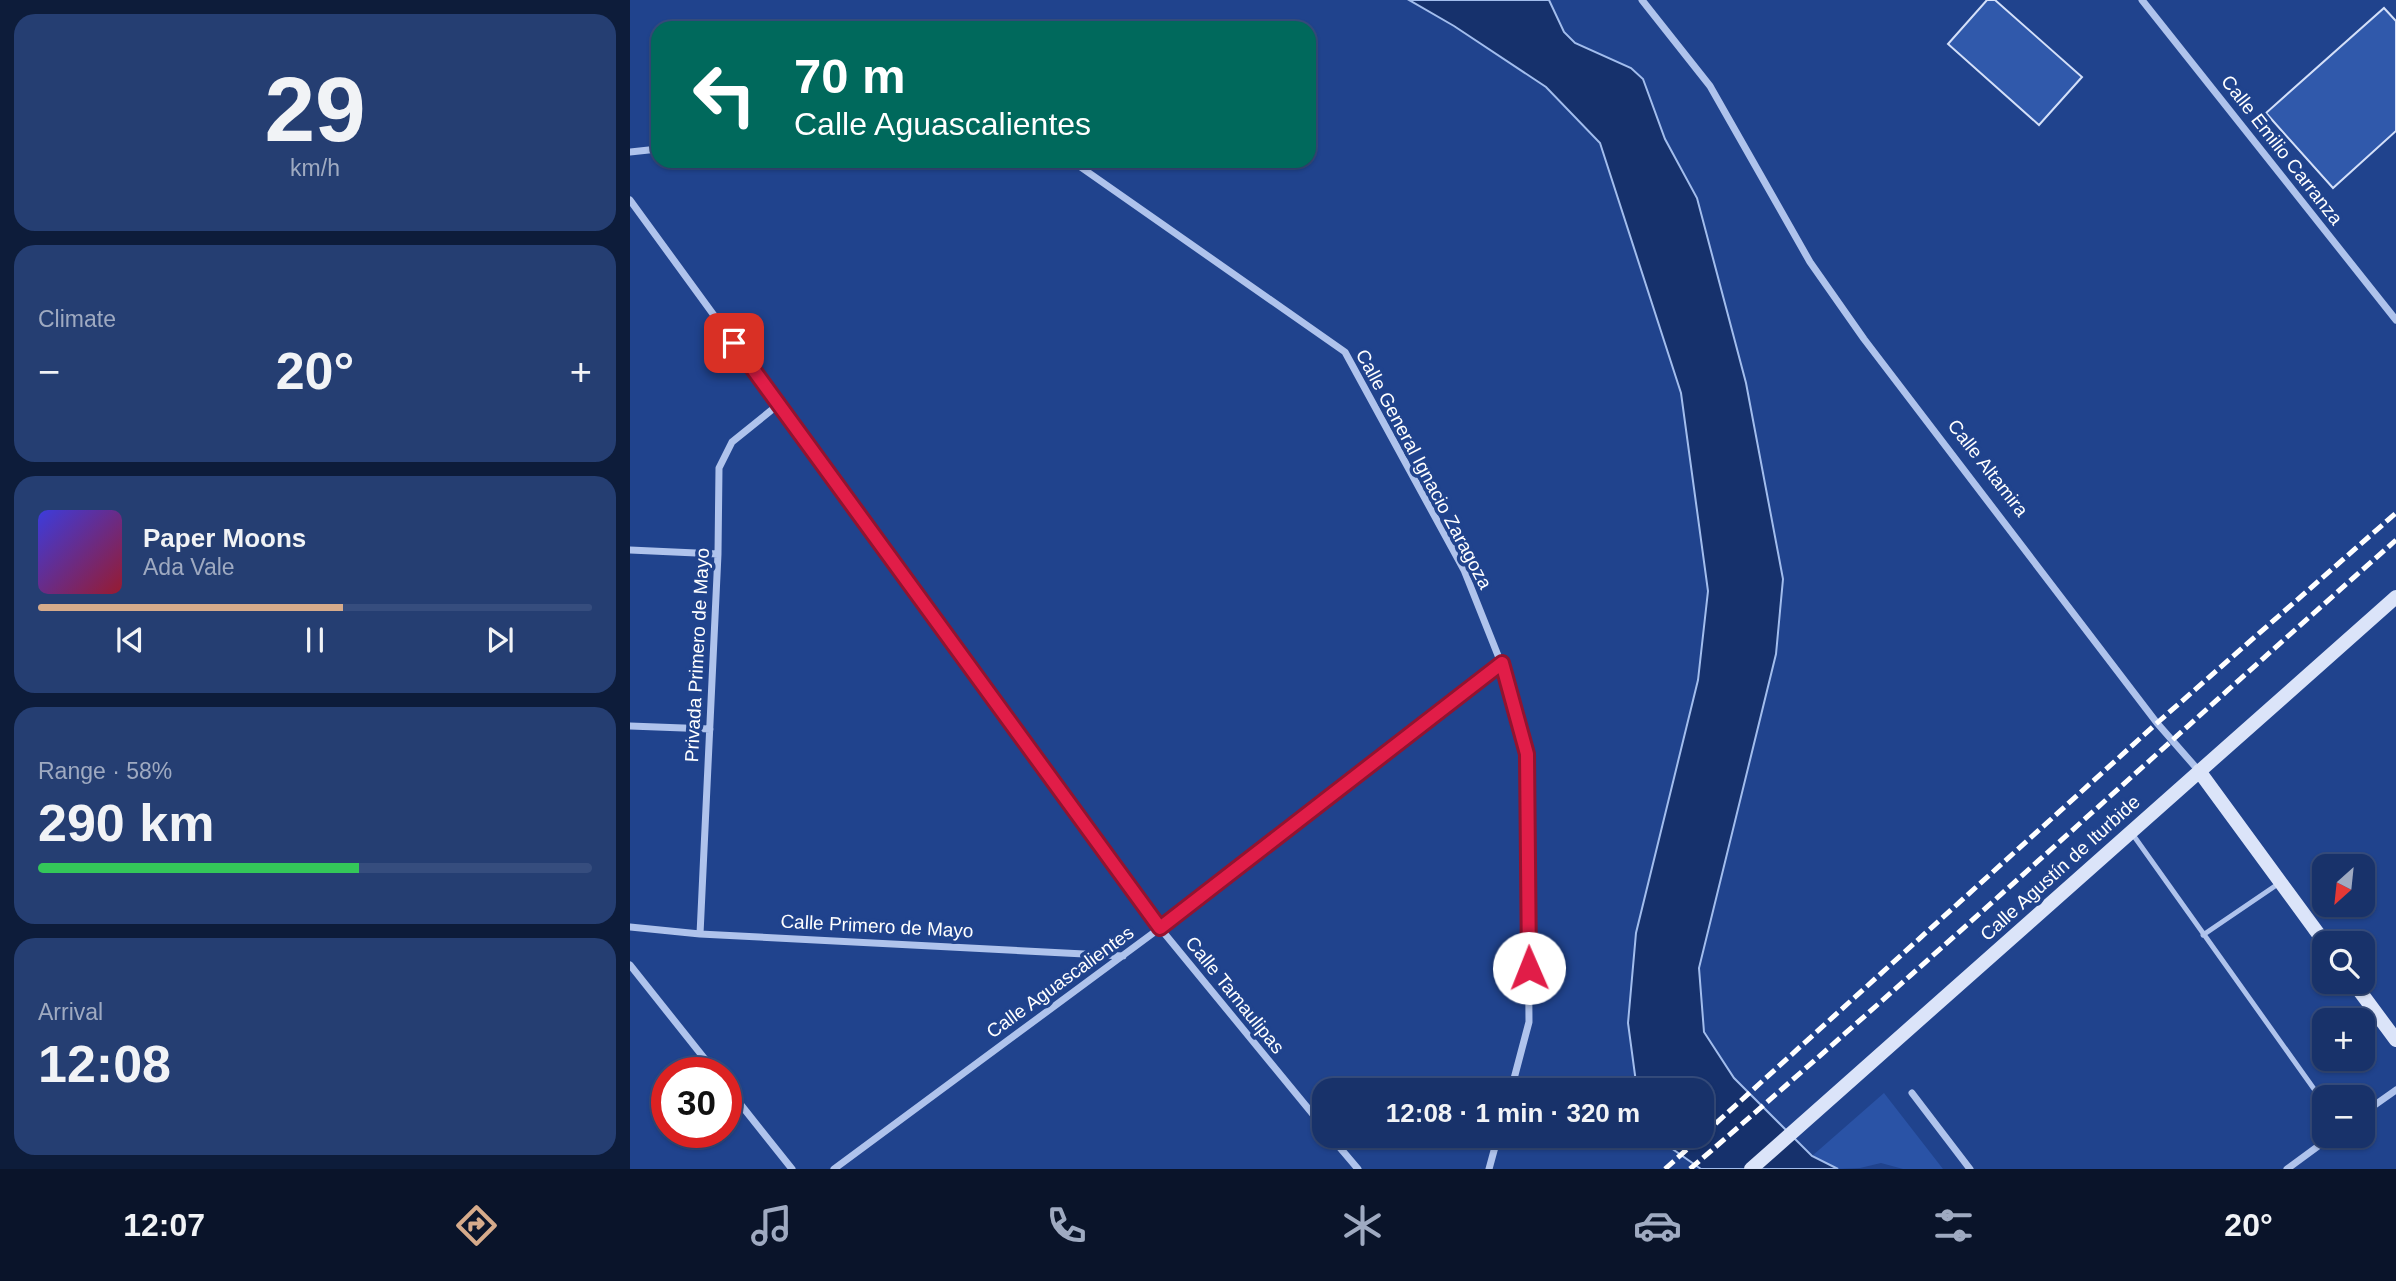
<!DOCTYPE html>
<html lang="en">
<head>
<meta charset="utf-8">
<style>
  :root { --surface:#18326a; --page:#253e72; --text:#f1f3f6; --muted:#9faac1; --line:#364d7e; --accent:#d6ab8b }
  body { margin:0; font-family:Arial,sans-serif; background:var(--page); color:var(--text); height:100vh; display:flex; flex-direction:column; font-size:26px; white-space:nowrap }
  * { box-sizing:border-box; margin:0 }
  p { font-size:23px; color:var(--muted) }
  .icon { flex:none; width:38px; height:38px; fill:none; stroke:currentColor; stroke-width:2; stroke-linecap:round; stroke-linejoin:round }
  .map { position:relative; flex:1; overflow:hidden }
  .details { display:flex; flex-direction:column; gap:14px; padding:14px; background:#0d1c3a; width:630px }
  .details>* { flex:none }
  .banner { position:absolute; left:21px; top:21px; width:665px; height:147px; border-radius:21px; box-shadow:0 2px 5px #0004,0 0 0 2px var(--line); background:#00695c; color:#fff; overflow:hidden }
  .needle { width:46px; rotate:207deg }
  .tools { position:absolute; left:1682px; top:854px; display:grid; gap:14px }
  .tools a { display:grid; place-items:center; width:63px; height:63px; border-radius:14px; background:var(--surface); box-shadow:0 2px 5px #0004,0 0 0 2px var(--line); font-size:35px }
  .speed { position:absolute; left:21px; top:1057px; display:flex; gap:14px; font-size:35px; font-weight:700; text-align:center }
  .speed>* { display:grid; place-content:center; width:91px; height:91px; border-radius:50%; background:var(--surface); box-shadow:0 2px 5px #0004,0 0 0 2px var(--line); line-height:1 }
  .speed .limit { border:10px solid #d22; background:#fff; color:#111 }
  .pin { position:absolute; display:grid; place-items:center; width:60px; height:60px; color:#fff; margin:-30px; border-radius:14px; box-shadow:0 4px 10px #0006 }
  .me { position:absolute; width:77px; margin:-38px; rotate:359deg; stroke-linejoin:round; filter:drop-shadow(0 0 5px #0008) }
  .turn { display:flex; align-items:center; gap:24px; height:147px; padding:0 28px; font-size:32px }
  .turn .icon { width:91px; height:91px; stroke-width:2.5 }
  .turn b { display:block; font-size:49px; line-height:60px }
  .big { font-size:52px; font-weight:700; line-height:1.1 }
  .details .tile { flex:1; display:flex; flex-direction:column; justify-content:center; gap:10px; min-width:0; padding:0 24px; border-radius:21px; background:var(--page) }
  .details .dial { align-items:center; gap:0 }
  .dial b { font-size:91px; line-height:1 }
  .song { display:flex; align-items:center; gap:21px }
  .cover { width:84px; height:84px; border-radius:10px; background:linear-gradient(135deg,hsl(240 70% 55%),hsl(350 70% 35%)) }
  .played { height:7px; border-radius:4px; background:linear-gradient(90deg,var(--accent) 55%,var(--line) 55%) }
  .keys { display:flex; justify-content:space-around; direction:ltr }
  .heat { display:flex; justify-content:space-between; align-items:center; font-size:38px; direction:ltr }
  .charge { height:10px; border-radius:5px; background:linear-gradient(90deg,#34c759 58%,var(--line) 0) }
  .trip { position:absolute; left:682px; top:1078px; width:402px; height:70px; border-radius:21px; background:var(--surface); box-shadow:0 2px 5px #0004,0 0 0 2px var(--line); font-weight:700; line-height:70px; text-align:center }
  .tab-bar { display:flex; height:112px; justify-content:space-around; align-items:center; background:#0a142a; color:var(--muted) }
  .tab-bar .icon { width:49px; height:49px }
  .tab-bar .current { color:var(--accent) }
  .tab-bar b { font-size:32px; color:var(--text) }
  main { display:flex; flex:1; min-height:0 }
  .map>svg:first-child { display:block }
  .green { fill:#2a53a6 }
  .water { fill:#16316c; stroke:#a2bded; stroke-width:2 }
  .building { fill:#3059ab; stroke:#d4e0f9; stroke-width:2 }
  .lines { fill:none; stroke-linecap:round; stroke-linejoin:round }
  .lane { stroke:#afc3ec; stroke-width:5 }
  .street { stroke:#afc3ec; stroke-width:7 }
  .secondary { stroke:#dbe4f9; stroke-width:14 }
  .rail { stroke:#fff; stroke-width:5; stroke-dasharray:12 5; stroke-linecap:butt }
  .route-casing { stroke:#92132f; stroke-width:18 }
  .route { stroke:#e11d48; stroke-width:12 }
  .labels { text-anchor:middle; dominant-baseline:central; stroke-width:7; stroke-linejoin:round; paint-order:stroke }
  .street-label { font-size:19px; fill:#fff; stroke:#20438d }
</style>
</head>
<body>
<main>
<section class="details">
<div class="tile dial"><b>29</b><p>km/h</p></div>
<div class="tile"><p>Climate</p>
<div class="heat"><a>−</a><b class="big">20°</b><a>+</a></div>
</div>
<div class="tile">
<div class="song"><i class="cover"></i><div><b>Paper Moons</b><p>Ada Vale</p></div></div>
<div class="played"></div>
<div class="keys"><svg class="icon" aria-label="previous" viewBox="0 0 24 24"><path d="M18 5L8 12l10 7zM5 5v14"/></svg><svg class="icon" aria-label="pause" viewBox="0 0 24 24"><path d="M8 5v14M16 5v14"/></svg><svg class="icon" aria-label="next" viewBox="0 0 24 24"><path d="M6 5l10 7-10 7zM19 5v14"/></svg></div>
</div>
<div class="tile"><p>Range · 58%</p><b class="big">290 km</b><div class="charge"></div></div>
<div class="tile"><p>Arrival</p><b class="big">12:08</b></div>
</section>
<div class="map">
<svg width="1766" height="1169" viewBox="0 0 1766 1169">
  <rect width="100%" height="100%" fill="#20438d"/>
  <path class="green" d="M 1254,1093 L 1313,1169 L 1273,1169 L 1251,1163 L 1230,1168 L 1208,1169 L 1182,1156 Z"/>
  <path class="water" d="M 779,0 L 919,0 L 934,32 L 945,43 L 1001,68 L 1013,79 L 1035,139 L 1067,198 L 1116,383 L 1153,579 L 1146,654 L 1069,968 L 1074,1032 L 1104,1078 L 1182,1156 L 1208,1169 L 1071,1169 L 1024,1136 L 1073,1136 L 1073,1090 L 1007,1090 L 998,1023 L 1006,933 L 1068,680 L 1078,591 L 1051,393 L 970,143 L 916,87 L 824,26 Z"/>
  <path class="building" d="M 1357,0 L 1365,0 L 1452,77 L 1409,125 L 1318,44 Z
    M 1754,8 L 1766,21 L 1766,131 L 1703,188 L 1636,113 Z"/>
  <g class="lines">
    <path class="lane" d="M 1501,832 L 1694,1103
      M 1573,935 L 1648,884"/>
    <path class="street" d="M 1012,0 L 1080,86 L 1180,262 L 1234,339 L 1527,723 L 1569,771
      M 1512,0 L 1766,320
      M 0,152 L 28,149
      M 442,161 L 715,352 L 834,570 L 871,663 L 897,754 L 899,1022 L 881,1090
      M 0,200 L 530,928 L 695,1129
      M 0,550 L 88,554
      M 0,726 L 80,729
      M 0,927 L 70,934 L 493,956
      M 70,934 L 88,554 L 89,468 L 102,442 L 149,404
      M 0,965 L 86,1073
      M 96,1086 L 162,1169
      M 1282,1093 L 1340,1169
      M 1732,1114 L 1766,1090
      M 700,1136 L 728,1169
      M 204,1169 L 530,928 L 871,663
      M 859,1169 L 868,1136
      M 1657,1169 L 1702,1136"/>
    <path class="secondary" d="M 1569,771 L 1695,943
      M 1723,982 L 1766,1040
      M 1121,1169 L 1766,597"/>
    <path class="rail" d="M 1073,1135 L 1527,723 L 1766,513
      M 1035,1169 L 1072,1136
      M 1060,1169 C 1299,963 1530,749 1766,540"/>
  </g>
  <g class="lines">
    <g class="route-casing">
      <path id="route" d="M 104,343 L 530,928 L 872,663 L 897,754 L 899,968"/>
    </g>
    <use href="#route" class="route"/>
  </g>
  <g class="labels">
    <g class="street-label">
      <text transform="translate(1652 150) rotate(52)">Calle Emilio Carranza</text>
      <text transform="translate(1358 468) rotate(52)">Calle Altamira</text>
      <text transform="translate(794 469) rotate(62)">Calle General Ignacio Zaragoza</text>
      <text transform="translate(67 655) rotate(-87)">Privada Primero de Mayo</text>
      <text transform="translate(1430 868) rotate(-42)">Calle Agustín de Iturbide</text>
      <text transform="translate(247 926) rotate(3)">Calle Primero de Mayo</text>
      <text transform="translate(430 982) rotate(-36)">Calle Aguascalientes</text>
      <text transform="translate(605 995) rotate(51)">Calle Tamaulipas</text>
    </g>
  </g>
</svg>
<div class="tools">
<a><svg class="needle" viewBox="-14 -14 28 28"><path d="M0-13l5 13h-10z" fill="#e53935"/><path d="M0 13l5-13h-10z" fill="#9faac1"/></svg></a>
<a><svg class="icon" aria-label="search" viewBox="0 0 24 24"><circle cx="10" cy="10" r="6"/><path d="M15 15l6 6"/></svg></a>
<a>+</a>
<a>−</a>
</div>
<div class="speed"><div class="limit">30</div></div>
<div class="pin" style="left:104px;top:343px;background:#d93025"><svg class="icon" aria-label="arrive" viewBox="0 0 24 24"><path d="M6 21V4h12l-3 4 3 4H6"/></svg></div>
<svg class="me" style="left:899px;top:968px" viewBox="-20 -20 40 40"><circle r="19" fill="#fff"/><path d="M0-13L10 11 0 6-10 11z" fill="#e11d48"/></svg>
<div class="trip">12:08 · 1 min · 320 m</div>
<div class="banner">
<div class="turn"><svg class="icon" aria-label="left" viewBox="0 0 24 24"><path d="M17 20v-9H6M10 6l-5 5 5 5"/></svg><div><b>70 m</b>Calle Aguascalientes</div></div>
</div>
</div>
</main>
<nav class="tab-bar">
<b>12:07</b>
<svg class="icon current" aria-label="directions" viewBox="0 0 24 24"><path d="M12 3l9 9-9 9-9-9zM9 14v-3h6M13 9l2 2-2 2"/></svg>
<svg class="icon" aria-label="music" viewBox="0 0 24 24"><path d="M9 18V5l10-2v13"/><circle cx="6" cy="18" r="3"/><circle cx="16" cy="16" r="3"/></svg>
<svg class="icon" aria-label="phone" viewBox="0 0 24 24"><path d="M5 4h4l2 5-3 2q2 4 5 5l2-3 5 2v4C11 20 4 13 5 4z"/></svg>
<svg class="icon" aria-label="climate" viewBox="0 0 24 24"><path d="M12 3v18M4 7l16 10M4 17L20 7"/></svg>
<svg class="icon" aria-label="car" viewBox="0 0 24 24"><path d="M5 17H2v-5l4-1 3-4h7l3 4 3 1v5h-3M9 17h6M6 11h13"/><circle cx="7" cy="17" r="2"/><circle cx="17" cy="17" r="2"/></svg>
<svg class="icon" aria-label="filters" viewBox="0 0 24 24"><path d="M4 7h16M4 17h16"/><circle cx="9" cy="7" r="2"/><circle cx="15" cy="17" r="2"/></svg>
<b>20°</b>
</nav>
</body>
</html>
